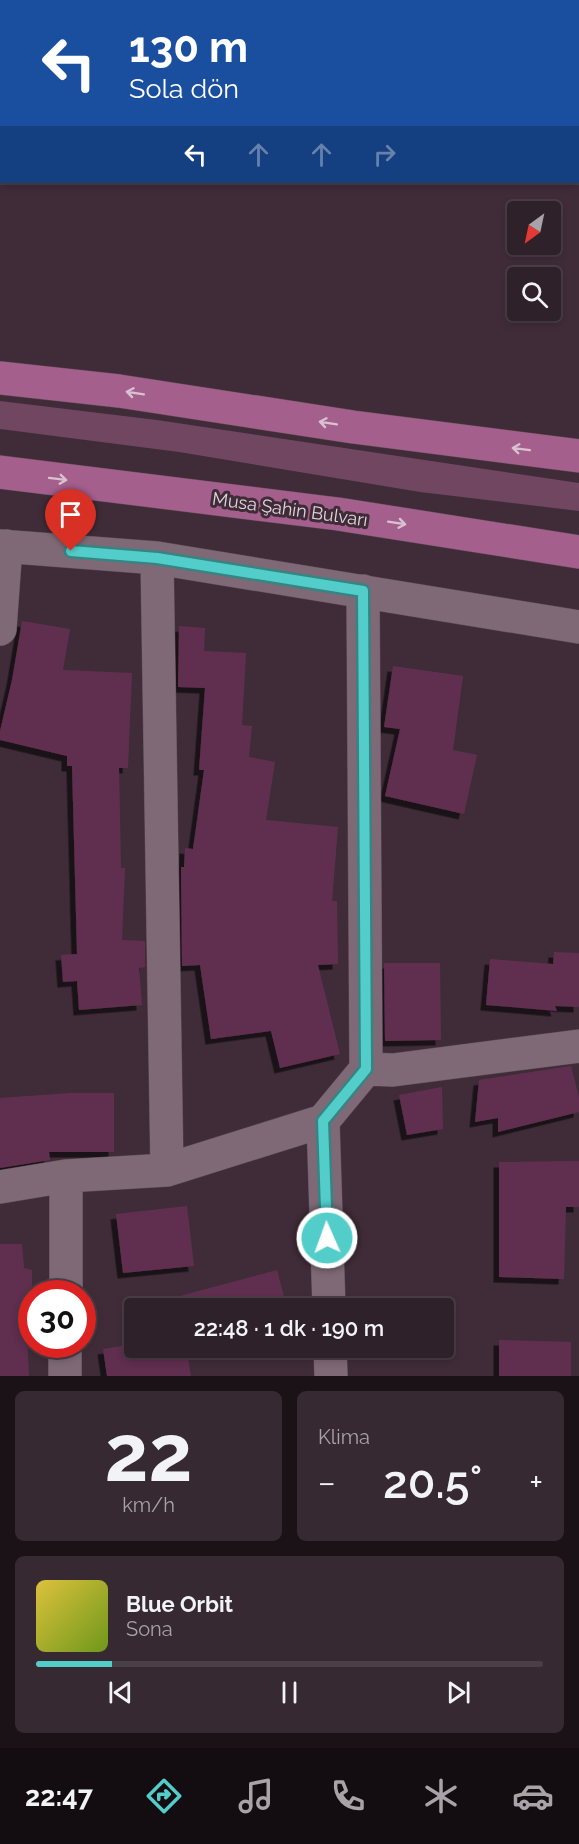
<!DOCTYPE html>
<html lang="tr">
<head>
<meta charset="utf-8">
<style>
  :root { --surface:#2f212a; --page:#372932; --text:#f1f3f6; --muted:#a7a3a8; --line:#4a3e47; --accent:#53cdca }
  body { margin:0; font-family:Raleway,sans-serif; background:var(--page); color:var(--text); height:100vh; display:flex; flex-direction:column; font-size:22px; white-space:nowrap }
  * { box-sizing:border-box; margin:0 }
  p { font-size:20px; color:var(--muted) }
  .icon { flex:none; width:33px; height:33px; fill:none; stroke:currentColor; stroke-width:2; stroke-linecap:round; stroke-linejoin:round }
  .map { position:relative; height:1376px; overflow:hidden }
  .panel { display:flex; flex-direction:column; gap:15px; padding:15px; background:#1a1217; flex:1 }
  .panel>* { flex:none }
  .hud { position:absolute; left:0px; top:0px; width:579px; height:183px; box-shadow:0 3px 9px #0003,0 0 0 2px var(--line); background:#1a4fa0; color:#fff; overflow:hidden }
  .needle { width:39px; rotate:213deg }
  .buttons { position:absolute; left:507px; top:201px; display:grid; gap:12px }
  .buttons a { display:grid; place-items:center; width:54px; height:54px; border-radius:6px; background:var(--surface); box-shadow:0 3px 9px #0003,0 0 0 2px var(--line); font-size:30px }
  .speed { position:absolute; left:18px; top:1280px; display:flex; gap:12px; font-size:30px; font-weight:700; text-align:center }
  .speed>* { display:grid; place-content:center; width:78px; height:78px; border-radius:50%; background:var(--surface); box-shadow:0 3px 9px #0003,0 0 0 2px var(--line); line-height:1 }
  .speed .limit { border:9px solid #d22; background:#fff; color:#111 }
  .pin { position:absolute; display:grid; place-items:center; width:51px; height:51px; color:#fff; margin:-62px -26px; border-radius:50% 50% 50% 0; rotate:-45deg; box-shadow:0 0 6px #0007 }
  .pin .icon { rotate:45deg }
  .me { position:absolute; width:66px; margin:-33px; rotate:358deg; stroke-linejoin:round; filter:drop-shadow(0 0 4px #0008) }
  .turn { display:flex; align-items:center; gap:21px; height:126px; padding:0 30px; font-size:27px }
  .turn .icon { width:78px; height:78px; stroke-width:2.5 }
  .turn b { display:block; font-size:42px; line-height:51px }
  .lanes { display:flex; align-items:center; height:57px; padding:0 30px; background:#0003; justify-content:center; gap:30px; direction:ltr }
  .lanes .off { opacity:.35 }
  .big { font-size:45px; font-weight:600; line-height:1.1 }
  .panel .tile { flex:1; display:flex; flex-direction:column; justify-content:center; gap:9px; min-width:0; padding:0 21px; border-radius:9px; background:var(--page) }
  .panel .dial { align-items:center; gap:0 }
  .dial b { font-size:78px; line-height:1 }
  .song { display:flex; align-items:center; gap:18px }
  .cover { width:72px; height:72px; border-radius:9px; background:linear-gradient(135deg,hsl(50 70% 55%),hsl(80 70% 35%)) }
  .played { height:6px; border-radius:3px; background:linear-gradient(90deg,var(--accent) 15%,var(--line) 15%) }
  .keys { display:flex; justify-content:space-around; direction:ltr }
  .heat { display:flex; justify-content:space-between; align-items:center; font-size:33px; direction:ltr }
  .panel .tiles { flex:1; display:grid; gap:15px; grid-template-columns:1fr 1fr }
  .tile:last-child { grid-column:span 2 }
  .trip { position:absolute; left:124px; top:1298px; width:330px; height:60px; border-radius:6px; background:var(--surface); box-shadow:0 3px 9px #0003,0 0 0 2px var(--line); font-weight:600; line-height:60px; text-align:center }
  .menu { display:flex; height:96px; justify-content:space-around; align-items:center; background:#130d11; color:var(--muted) }
  .menu .icon { width:42px; height:42px }
  .menu .current { color:var(--accent) }
  .menu b { font-size:27px; color:var(--text) }
  .map>svg:first-child { display:block }
  .green { fill:#704660 }
  .building { fill:#612f4f; filter:url(#shadow) }
  .lines { fill:none; stroke-linecap:round; stroke-linejoin:round }
  .service-casing { stroke:#5a4a54; stroke-width:20 }
  .minor-casing { stroke:#5a4a54; stroke-width:34 }
  .primary-casing { stroke:#5a4a54; stroke-width:34 }
  .service { stroke:#7f6976; stroke-width:18 }
  .minor { stroke:#7f6976; stroke-width:33 }
  .primary { stroke:#a55f8d; stroke-width:33 }
  .oneway { stroke:#d8c2cf }
  .route-casing { stroke:#368583; stroke-width:15 }
  .route { stroke:#53cdca; stroke-width:10 }
  .labels { text-anchor:middle; dominant-baseline:central; stroke-width:6; stroke-linejoin:round; paint-order:stroke }
  .street-label { font-size:18px; fill:#e1d4db; stroke:#3f2c38 }
</style>
</head>
<body>
<div class="map">
<svg width="579" height="1376" viewBox="0 0 579 1376">
  <defs>
    <filter id="shadow"><feDropShadow dx="-5.5" dy="5.5" stdDeviation="0" flood-color="#0009"/></filter>
  </defs>
  <rect width="100%" height="100%" fill="#3f2c38"/>
  <path class="green" d="M 0,401 L 157,420 L 579,483 L 579,511 L 420,492 L 179,452 L 0,429 Z"/>
  <path class="building" d="M 22,621 L 70,629 L 63,670 L 132,673 L 128,768 L 119,768 L 121,868 L 125,868 L 122,940 L 145,941 L 145,967 L 139,968 L 142,1005 L 79,1010 L 77,981 L 63,982 L 61,955 L 77,954 L 72,766 L 67,766 L 67,756 L 0,740 L 0,731 L 12,680 Z
    M 179,626 L 205,628 L 204,651 L 246,653 L 242,725 L 252,726 L 249,757 L 275,762 L 266,820 L 338,827 L 332,901 L 337,901 L 338,964 L 318,965 L 340,1054 L 280,1068 L 271,1031 L 211,1039 L 200,965 L 182,966 L 181,867 L 184,867 L 185,848 L 193,849 L 204,770 L 199,770 L 205,688 L 178,687 Z
    M 393,666 L 463,676 L 453,750 L 477,755 L 464,814 L 385,796 L 400,729 L 384,727 Z
    M 554,952 L 579,953 L 579,1007 L 555,1006 L 557,1011 L 486,1005 L 490,959 L 553,964 Z
    M 384,963 L 440,963 L 441,1040 L 385,1041 Z
    M 571,1066 L 579,1097 L 579,1112 L 498,1132 L 498,1118 L 475,1122 L 479,1080 Z
    M 442,1087 L 443,1129 L 407,1135 L 399,1095 Z
    M 71,1093 L 114,1093 L 114,1152 L 49,1152 L 50,1160 L 0,1168 L 0,1098 Z
    M 579,1161 L 579,1207 L 566,1207 L 564,1279 L 499,1277 L 499,1162 Z
    M 187,1206 L 194,1266 L 123,1273 L 116,1214 Z
    M 0,1244 L 22,1244 L 24,1268 L 32,1270 L 32,1319 L 26,1318 L 29,1376 L 0,1376 Z
    M 277,1270 L 287,1308 L 171,1308 L 169,1299 Z
    M 415,1296 L 419,1308 L 378,1308 Z
    M 499,1340 L 571,1342 L 571,1376 L 499,1376 Z
    M 135,1344 L 135,1347 L 186,1347 L 191,1376 L 107,1376 L 103,1349 Z"/>
  <g class="lines">
    <g class="service-casing">
      <path id="service" d="M 575,0 L 579,0"/>
    </g>
    <g class="minor-casing">
      <path id="minor" d="M 0,546 L 157,558 L 579,627
        M 157,558 L 167,1170
        M 363,591 L 366,1069
        M 0,629 L 6,546
        M 323,1121 L 329,1308
        M 0,1187 L 66,1176 L 167,1170 L 323,1121 L 366,1069 L 393,1070 L 579,1046
        M 66,1293 L 66,1176
        M 330,1347 L 331,1376
        M 65,1376 L 65,1344"/>
    </g>
    <g class="primary-casing">
      <path id="primary" d="M 0,378 L 119,391 L 353,427 L 579,456
        M 0,472 L 338,514 L 579,552"/>
    </g>
    <use href="#service" class="service"/>
    <use href="#minor" class="minor"/>
    <use href="#primary" class="primary"/>
  </g>
  <defs><path id="oneway-shaft" d="M-6 0H5M1.5-3L5.5 0L1.5 3" fill="none" stroke-width="1.6" stroke-linecap="round" stroke-linejoin="round" transform="scale(1.5)"/></defs>
  <g class="oneway">
    <use href="#oneway-shaft" transform="translate(135 393) rotate(-171)"/>
    <use href="#oneway-shaft" transform="translate(328 423) rotate(-171)"/>
    <use href="#oneway-shaft" transform="translate(521 449) rotate(-173)"/>
    <use href="#oneway-shaft" transform="translate(58 479) rotate(7)"/>
    <use href="#oneway-shaft" transform="translate(397 523) rotate(9)"/>
  </g>
  <g class="lines">
    <g class="route-casing">
      <path id="route" d="M 71,551 L 157,558 L 363,591 L 366,1069 L 323,1121 L 327,1238"/>
    </g>
    <use href="#route" class="route"/>
  </g>
  <g class="labels">
    <g class="street-label">
      <text transform="translate(290 509) rotate(8)">Musa Şahin Bulvarı</text>
    </g>
  </g>
</svg>
<div class="buttons">
<a><svg class="needle" viewBox="-14 -14 28 28"><path d="M0-13l5 13h-10z" fill="#e53935"/><path d="M0 13l5-13h-10z" fill="#a7a3a8"/></svg></a>
<a><svg class="icon" aria-label="search" viewBox="0 0 24 24"><circle cx="10" cy="10" r="6"/><path d="M15 15l6 6"/></svg></a>
</div>
<div class="speed"><div class="limit">30</div></div>
<div class="pin" style="left:71px;top:551px;background:#d93025"><svg class="icon" aria-label="arrive" viewBox="0 0 24 24"><path d="M6 21V4h12l-3 4 3 4H6"/></svg></div>
<svg class="me" style="left:327px;top:1238px" viewBox="-20 -20 40 40"><circle r="17" fill="#53cdca" stroke="#fff" stroke-width="3"/><path d="M0-11L8 9 0 5-8 9z" fill="#fff"/></svg>
<div class="trip">22:48 · 1 dk · 190 m</div>
<div class="hud">
<div class="turn"><svg class="icon" aria-label="left" viewBox="0 0 24 24"><path d="M17 20v-9H6M10 6l-5 5 5 5"/></svg><div><b>130 m</b>Sola dön</div></div>
<div class="lanes"><svg class="icon" aria-label="left" viewBox="0 0 24 24"><path d="M17 20v-9H6M10 6l-5 5 5 5"/></svg><svg class="icon off" aria-label="ahead" viewBox="0 0 24 24"><path d="M12 20V5M6 11l6-6 6 6"/></svg><svg class="icon off" aria-label="ahead" viewBox="0 0 24 24"><path d="M12 20V5M6 11l6-6 6 6"/></svg><svg class="icon off" aria-label="right" viewBox="0 0 24 24"><path d="M7 20v-9h11M14 6l5 5-5 5"/></svg></div>
</div>
</div>
<section class="panel">
<div class="tiles">
<div class="tile dial"><b>22</b><p>km/h</p></div>
<div class="tile"><p>Klima</p>
<div class="heat"><a>−</a><b class="big">20.5°</b><a>+</a></div>
</div>
<div class="tile">
<div class="song"><i class="cover"></i><div><b>Blue Orbit</b><p>Sona</p></div></div>
<div class="played"></div>
<div class="keys"><svg class="icon" aria-label="previous" viewBox="0 0 24 24"><path d="M18 5L8 12l10 7zM5 5v14"/></svg><svg class="icon" aria-label="pause" viewBox="0 0 24 24"><path d="M8 5v14M16 5v14"/></svg><svg class="icon" aria-label="next" viewBox="0 0 24 24"><path d="M6 5l10 7-10 7zM19 5v14"/></svg></div>
</div>
</div>
</section>
<nav class="menu">
<b>22:47</b>
<svg class="icon current" aria-label="directions" viewBox="0 0 24 24"><path d="M12 3l9 9-9 9-9-9zM9 14v-3h6M13 9l2 2-2 2"/></svg>
<svg class="icon" aria-label="music" viewBox="0 0 24 24"><path d="M9 18V5l10-2v13"/><circle cx="6" cy="18" r="3"/><circle cx="16" cy="16" r="3"/></svg>
<svg class="icon" aria-label="phone" viewBox="0 0 24 24"><path d="M5 4h4l2 5-3 2q2 4 5 5l2-3 5 2v4C11 20 4 13 5 4z"/></svg>
<svg class="icon" aria-label="climate" viewBox="0 0 24 24"><path d="M12 3v18M4 7l16 10M4 17L20 7"/></svg>
<svg class="icon" aria-label="car" viewBox="0 0 24 24"><path d="M5 17H2v-5l4-1 3-4h7l3 4 3 1v5h-3M9 17h6M6 11h13"/><circle cx="7" cy="17" r="2"/><circle cx="17" cy="17" r="2"/></svg>
</nav>
</body>
</html>
